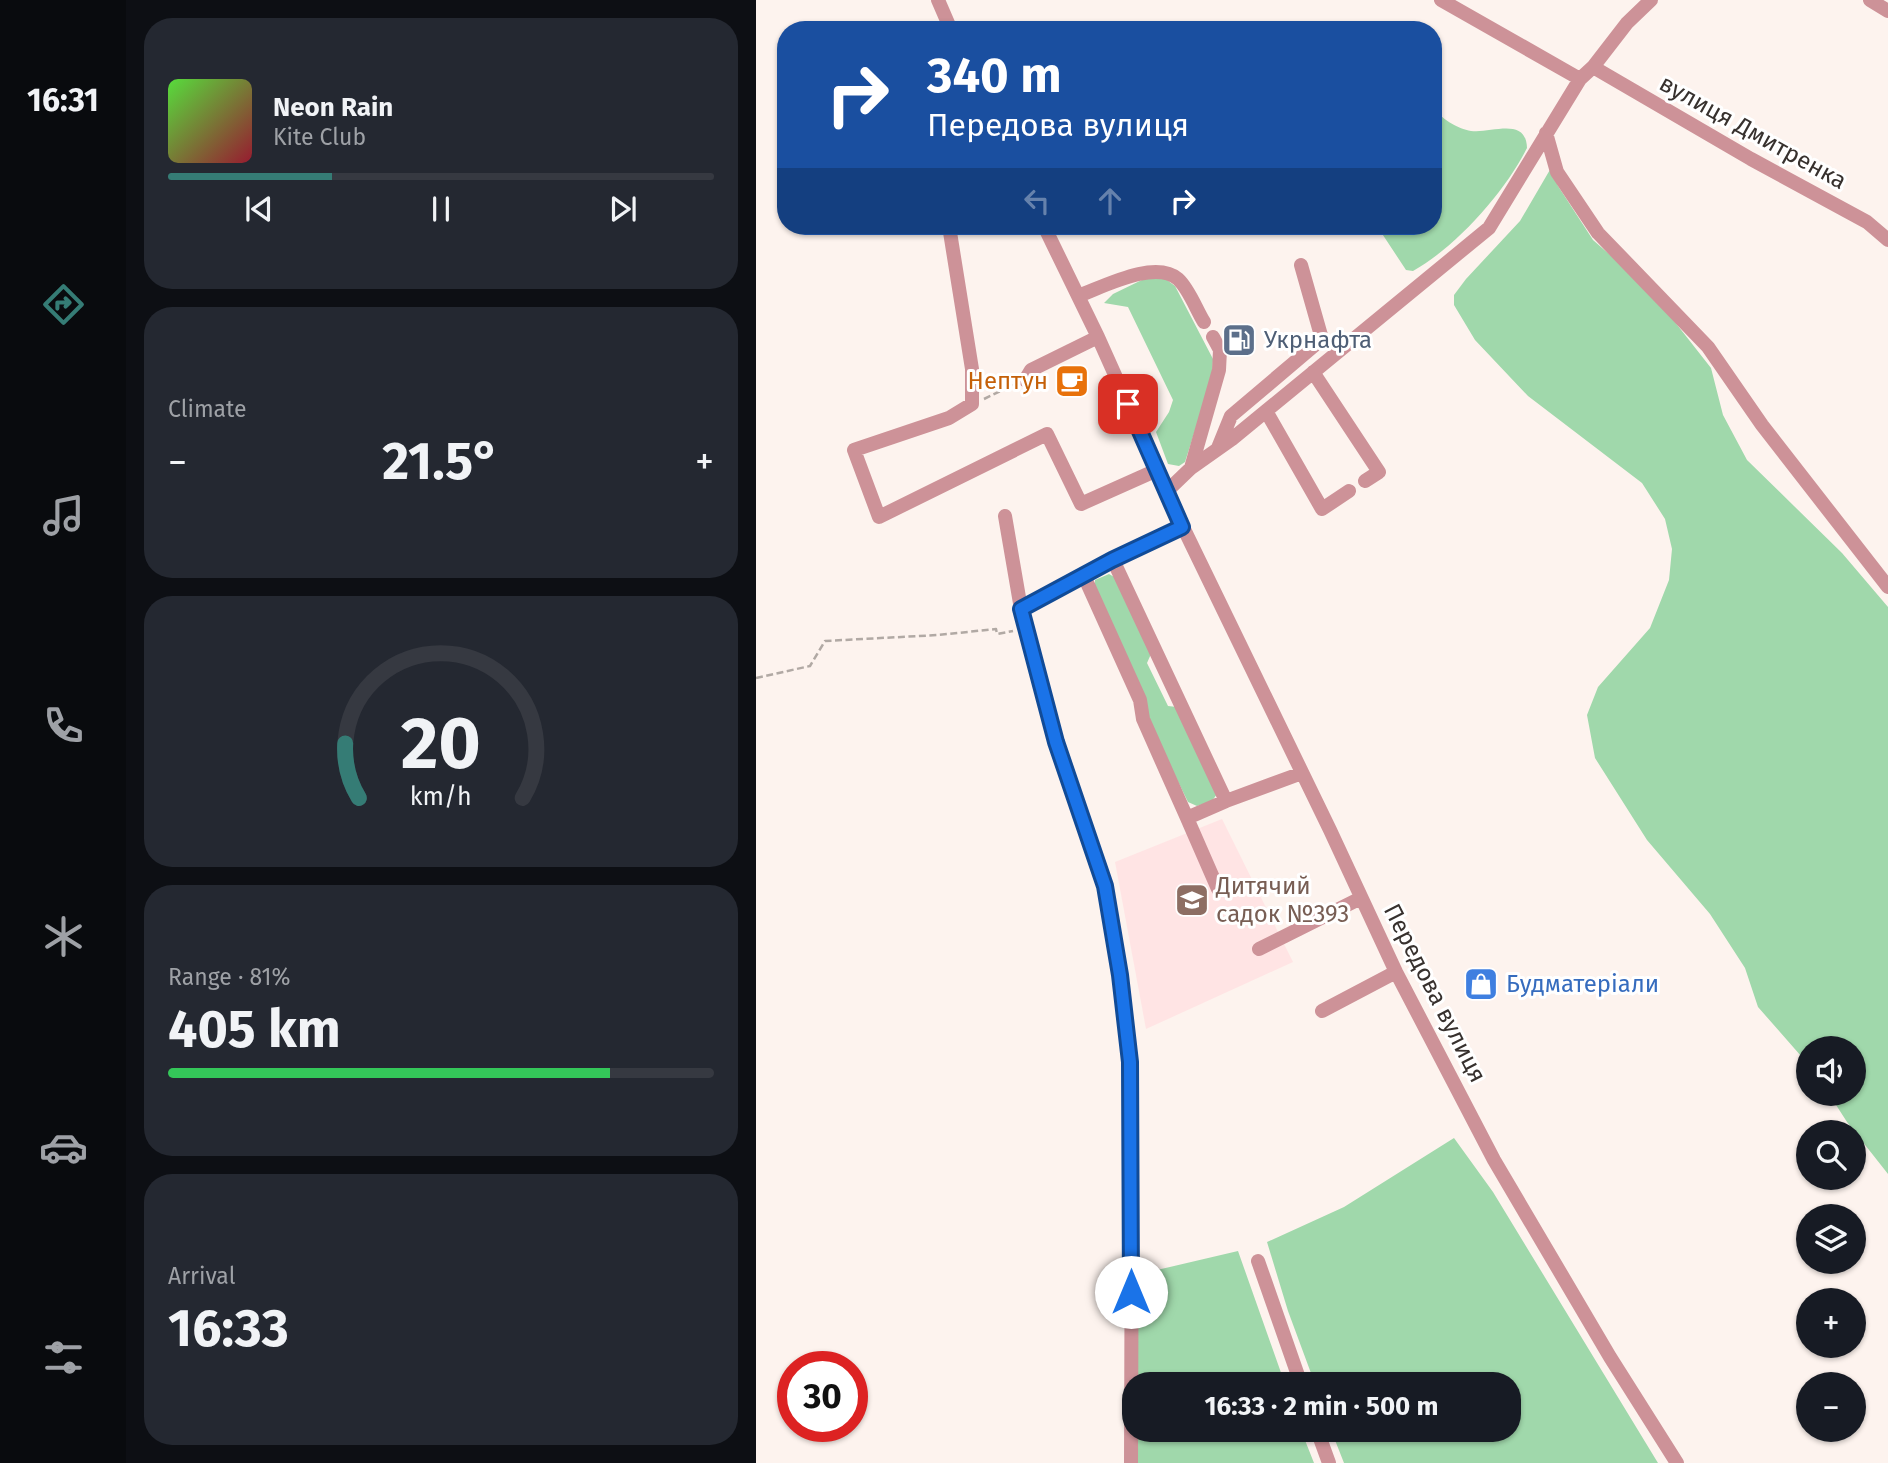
<!DOCTYPE html>
<html lang="en">
<head>
<meta charset="utf-8">
<style>
  :root { --surface:#171b24; --page:#242831; --text:#f1f3f6; --muted:#9ea1a6; --line:#363941; --accent:#357c75 }
  body { margin:0; font-family:"Fira Sans",sans-serif; background:var(--page); color:var(--text); height:100vh; display:flex; flex-direction:column; font-size:26px; white-space:nowrap }
  * { box-sizing:border-box; margin:0 }
  p { font-size:23px; color:var(--muted) }
  .icon { flex:none; width:38px; height:38px; fill:none; stroke:currentColor; stroke-width:2; stroke-linecap:round; stroke-linejoin:round }
  .map { position:relative; flex:1; overflow:hidden }
  .side { display:flex; flex-direction:column; gap:18px; padding:18px; background:#0d0f14; width:630px }
  .side>* { flex:none }
  .banner { position:absolute; left:21px; top:21px; width:665px; height:214px; border-radius:28px; box-shadow:0 2px 5px #0004; background:#1a4fa0; color:#fff; overflow:hidden }
  .tools { position:absolute; left:1040px; top:1036px; display:grid; gap:14px }
  .tools a { display:grid; place-items:center; width:70px; height:70px; border-radius:50%; background:var(--surface); box-shadow:0 2px 5px #0004; font-size:35px }
  .speed { position:absolute; left:21px; top:1351px; display:flex; gap:14px; font-size:35px; font-weight:700; text-align:center }
  .speed>* { display:grid; place-content:center; width:91px; height:91px; border-radius:50%; background:var(--surface); box-shadow:0 2px 5px #0004; line-height:1 }
  .speed .limit { border:10px solid #d22; background:#fff; color:#111 }
  .pin { position:absolute; display:grid; place-items:center; width:60px; height:60px; color:#fff; margin:-30px; border-radius:14px; box-shadow:0 4px 10px #0006 }
  .me { position:absolute; width:77px; margin:-38px; rotate:0deg; stroke-linejoin:round; filter:drop-shadow(0 0 5px #0008) }
  .turn { display:flex; align-items:center; gap:24px; height:147px; padding:0 35px; font-size:32px }
  .turn .icon { width:91px; height:91px; stroke-width:2.5 }
  .turn b { display:block; font-size:49px; line-height:60px }
  .lanes { display:flex; align-items:center; height:66px; padding:0 35px; background:#0003; justify-content:center; gap:35px; direction:ltr }
  .lanes .off { opacity:.35 }
  .big { font-size:52px; font-weight:700; line-height:1.1 }
  .side .widget { flex:1; display:flex; flex-direction:column; justify-content:center; gap:10px; min-width:0; padding:0 24px; border-radius:28px; background:var(--page) }
  .side .dial { align-items:center; gap:0 }
  .dial svg { height:182px; overflow:visible; fill:none; stroke:var(--line); stroke-width:7; stroke-linecap:round; text-anchor:middle }
  .dial text { fill:var(--text); stroke:none }
  .song { display:flex; align-items:center; gap:21px }
  .cover { width:84px; height:84px; border-radius:10px; background:linear-gradient(135deg,hsl(110 70% 55%),hsl(350 70% 35%)) }
  .played { height:7px; border-radius:4px; background:linear-gradient(90deg,var(--accent) 30%,var(--line) 30%) }
  .keys { display:flex; justify-content:space-around; direction:ltr }
  .heat { display:flex; justify-content:space-between; align-items:center; font-size:38px; direction:ltr }
  .charge { height:10px; border-radius:5px; background:linear-gradient(90deg,#34c759 81%,var(--line) 0) }
  .trip { position:absolute; left:366px; top:1372px; width:399px; height:70px; border-radius:28px; background:var(--surface); box-shadow:0 2px 5px #0004; font-weight:700; line-height:70px; text-align:center }
  main { display:flex; flex:1; min-height:0 }
  .dock { display:flex; flex-direction:column; width:126px; justify-content:space-around; align-items:center; background:#090b0e; color:var(--muted) }
  .dock .icon { width:49px; height:49px }
  .dock .on { color:var(--accent) }
  .dock b { font-size:32px; color:var(--text) }
  .map>svg:first-child { display:block }
  .education { fill:#ffe4e4 }
  .green { fill:#a0d8ab }
  .lines { fill:none; stroke-linecap:round; stroke-linejoin:round }
  .path { stroke:#b1a9a4; stroke-width:2.5; stroke-dasharray:7 3.5; stroke-linecap:butt }
  .minor { stroke:#cd9298; stroke-width:14 }
  .route-casing { stroke:#114b97; stroke-width:18 }
  .route { stroke:#1a73e8; stroke-width:12 }
  .labels { text-anchor:middle; dominant-baseline:central; stroke-width:6; stroke-linejoin:round; paint-order:stroke }
  .street-label { font-size:24px; fill:#37312e; stroke:#fff }
  .service-label { font-size:24px; fill:#4e5e75; stroke:#fff; text-anchor:start }
  .food-label { font-size:24px; fill:#c56008; stroke:#fff; text-anchor:end }
  .education-label { font-size:24px; fill:#785e54; stroke:#fff; text-anchor:start }
  .shop-label { font-size:24px; fill:#366cbe; stroke:#fff; text-anchor:start }
</style>
</head>
<body>
<main>
<nav class="dock">
<b>16:31</b>
<svg class="icon on" aria-label="directions" viewBox="0 0 24 24"><path d="M12 3l9 9-9 9-9-9zM9 14v-3h6M13 9l2 2-2 2"/></svg>
<svg class="icon" aria-label="music" viewBox="0 0 24 24"><path d="M9 18V5l10-2v13"/><circle cx="6" cy="18" r="3"/><circle cx="16" cy="16" r="3"/></svg>
<svg class="icon" aria-label="phone" viewBox="0 0 24 24"><path d="M5 4h4l2 5-3 2q2 4 5 5l2-3 5 2v4C11 20 4 13 5 4z"/></svg>
<svg class="icon" aria-label="climate" viewBox="0 0 24 24"><path d="M12 3v18M4 7l16 10M4 17L20 7"/></svg>
<svg class="icon" aria-label="car" viewBox="0 0 24 24"><path d="M5 17H2v-5l4-1 3-4h7l3 4 3 1v5h-3M9 17h6M6 11h13"/><circle cx="7" cy="17" r="2"/><circle cx="17" cy="17" r="2"/></svg>
<svg class="icon" aria-label="filters" viewBox="0 0 24 24"><path d="M4 7h16M4 17h16"/><circle cx="9" cy="7" r="2"/><circle cx="15" cy="17" r="2"/></svg>
</nav>
<section class="side">
<div class="widget">
<div class="song"><i class="cover"></i><div><b>Neon Rain</b><p>Kite Club</p></div></div>
<div class="played"></div>
<div class="keys"><svg class="icon" aria-label="previous" viewBox="0 0 24 24"><path d="M18 5L8 12l10 7zM5 5v14"/></svg><svg class="icon" aria-label="pause" viewBox="0 0 24 24"><path d="M8 5v14M16 5v14"/></svg><svg class="icon" aria-label="next" viewBox="0 0 24 24"><path d="M6 5l10 7-10 7zM19 5v14"/></svg></div>
</div>
<div class="widget"><p>Climate</p>
<div class="heat"><a>−</a><b class="big">21.5°</b><a>+</a></div>
</div>
<div class="widget dial"><svg viewBox="0 0 100 80">
<path d="M14 69A42 42 0 1 1 86 69"/>
<path d="M14 69A42 42 0 0 1 8 45" stroke="#357c75"/>
<text x="50" y="56" font-size="32" font-weight="700">20</text>
<text x="50" y="72" font-size="11">km/h</text>
</svg></div>
<div class="widget"><p>Range · 81%</p><b class="big">405 km</b><div class="charge"></div></div>
<div class="widget"><p>Arrival</p><b class="big">16:33</b></div>
</section>
<div class="map">
<svg width="1132" height="1463" viewBox="0 0 1132 1463">
  <rect width="100%" height="100%" fill="#fdf3ee"/>
  <path class="education" d="M 466,819 L 537,962 L 390,1029 L 359,862 Z"/>
  <path class="green" d="M 677,107 C 684,118 702,129 715,131 C 734,134 770,116 771,148 C 749,192 700,247 657,271 L 650,270 L 621,226 L 677,226 Z
    M 795,168 L 802,186 L 837,240 L 893,289 L 955,368 L 967,415 L 991,460 L 1086,553 L 1132,607 L 1132,1174 L 1091,1122 L 1073,1094 L 1097,1094 L 1097,1048 L 1052,1048 L 1052,1064 L 1002,1007 L 989,968 L 954,914 L 891,840 L 839,758 L 831,715 L 842,687 L 894,628 L 913,580 L 916,549 L 909,519 L 886,483 L 772,396 L 719,340 L 698,305 L 698,295 L 710,279 L 764,221 Z
    M 392,277 L 407,277 L 419,286 L 457,359 L 456,377 L 429,462 L 423,466 L 412,464 L 400,432 L 413,412 L 417,400 L 372,307 L 348,303 L 357,294 Z
    M 353,574 L 360,578 L 395,654 L 391,663 L 412,706 L 421,707 L 461,794 L 456,801 L 441,806 L 432,802 L 390,716 L 339,589 L 339,580 Z
    M 698,1138 L 737,1192 L 902,1463 L 588,1463 L 575,1430 L 752,1430 L 752,1384 L 559,1384 L 532,1311 L 511,1242 L 588,1207 Z
    M 482,1251 L 529,1384 L 380,1384 L 384,1274 Z
    M 380,1430 L 545,1430 L 558,1463 L 381,1463 Z"/>
  <g class="lines">
    <path class="path" d="M 228,399 L 257,385
      M 0,678 L 54,666 L 69,641 L 182,635 L 240,629 L 241,634 L 257,631"/>
    <path class="minor" d="M 182,0 L 195,30
      M 685,0 L 824,79
      M 1114,0 L 1132,11
      M 837,67 L 995,159 L 1111,222 L 1132,240
      M 790,133 L 801,172 L 842,233 L 952,347 L 1006,425 L 1132,587
      M 193,226 L 216,369 L 216,404 L 193,418 L 98,450 L 123,517 L 291,434 L 325,504 L 401,470
      M 288,226 L 342,337 L 427,527 L 574,830 L 640,972 L 738,1160 L 854,1357 L 921,1463
      M 322,296 C 347,287 399,259 422,279 C 433,289 440,309 448,322
      M 557,372 L 623,472 L 609,481
      M 269,380 L 275,370 L 342,337
      M 510,411 L 566,509 L 593,491
      M 462,448 L 475,416 L 566,339 L 545,265
      M 435,468 L 463,370 L 464,350 L 457,337
      M 410,492 L 435,468 L 476,439 L 733,228 L 824,79 L 837,67 L 871,23 L 895,0
      M 249,516 L 265,609
      M 357,560 L 470,801
      M 328,576 L 384,700 L 387,719 L 431,818 L 470,801 L 546,773
      M 431,818 L 462,889
      M 503,949 L 605,898
      M 566,1011 L 640,972
      M 502,1261 L 545,1384
      M 561,1430 L 573,1463
      M 375,1463 L 376,1138 L 374,1062 L 364,975 L 349,886 L 300,742 L 265,609 L 357,560 L 427,527"/>
  </g>
  <g class="lines">
    <g class="route-casing">
      <path id="route" d="M 372,404 L 426,527 L 356,560 L 265,609 L 300,742 L 349,886 L 364,975 L 374,1062 L 375,1292"/>
    </g>
    <use href="#route" class="route"/>
  </g>
  <defs>
    <g id="fuel-square" transform="scale(1.75)"><rect x="-9" y="-9" width="18" height="18" rx="4" fill="#5c6f8a" stroke="#fff"/><path d="M-5.5-6h7V0h2V4h1.3V-2.5L3-4.5l.8-.8L6-3V5H2.5V1h-1V6h-7ZM-4.2-4.7v3.2H.2V-4.7Z" fill="#fff"/></g>
    <g id="cafe-square" transform="scale(1.75)"><rect x="-9" y="-9" width="18" height="18" rx="4" fill="#e8710a" stroke="#fff"/><path d="M-5.5-4.5H6V0H3Q3 3.5 0 3.5H-2.5Q-5.5 3.5-5.5 0ZM3-3.2v2h1.7v-2ZM-6 4.5H4V6H-6Z" fill="#fff"/></g>
    <g id="school-square" transform="scale(1.75)"><rect x="-9" y="-9" width="18" height="18" rx="4" fill="#8d6e63" stroke="#fff"/><path d="M0-5L7-2L0 1L-7-2ZM-4 1L0 2.5L4 1V4Q0 6-4 4Z" fill="#fff"/></g>
    <g id="shop-square" transform="scale(1.75)"><rect x="-9" y="-9" width="18" height="18" rx="4" fill="#3f7fe0" stroke="#fff"/><path d="M-5-2.5h2.3a2.7 3.5 0 0 1 5.4 0H5L5.5 6h-11ZM-1.5-2.5h3a1.5 2.3 0 0 0-3 0Z" fill="#fff"/></g>
  </defs>
  <g fill-rule="evenodd">
    <use href="#fuel-square" x="483" y="340"/>
    <use href="#cafe-square" x="316" y="381"/>
    <use href="#school-square" x="436" y="900"/>
    <use href="#shop-square" x="725" y="984"/>
  </g>
  <g class="labels">
    <g class="street-label">
      <text transform="translate(997 132) rotate(29)">вулиця Дмитренка</text>
      <text transform="translate(679 993) rotate(63)">Передова вулиця</text>
    </g>
    <g class="service-label">
      <text x="508" y="340">Укрнафта</text>
    </g>
    <g class="food-label">
      <text x="292" y="381">Нептун</text>
    </g>
    <g class="education-label">
      <text x="460" y="886">Дитячий<tspan x="460" dy="28">садок №393</tspan></text>
    </g>
    <g class="shop-label">
      <text x="750" y="984">Будматеріали</text>
    </g>
  </g>
</svg>
<div class="tools">
<a><svg class="icon" aria-label="sound" viewBox="0 0 24 24"><path d="M4 9h4l5-4v14l-5-4H4zM17 9q2 3 0 6"/></svg></a>
<a><svg class="icon" aria-label="search" viewBox="0 0 24 24"><circle cx="10" cy="10" r="6"/><path d="M15 15l6 6"/></svg></a>
<a><svg class="icon" aria-label="layers" viewBox="0 0 24 24"><path d="M12 4l9 5-9 5-9-5zM3 14l9 5 9-5"/></svg></a>
<a>+</a>
<a>−</a>
</div>
<div class="speed"><div class="limit">30</div></div>
<div class="pin" style="left:372px;top:404px;background:#d93025"><svg class="icon" aria-label="arrive" viewBox="0 0 24 24"><path d="M6 21V4h12l-3 4 3 4H6"/></svg></div>
<svg class="me" style="left:375px;top:1292px" viewBox="-20 -20 40 40"><circle r="19" fill="#fff"/><path d="M0-13L10 11 0 6-10 11z" fill="#1a73e8"/></svg>
<div class="trip">16:33 · 2 min · 500 m</div>
<div class="banner">
<div class="turn"><svg class="icon" aria-label="right" viewBox="0 0 24 24"><path d="M7 20v-9h11M14 6l5 5-5 5"/></svg><div><b>340 m</b>Передова вулиця</div></div>
<div class="lanes"><svg class="icon off" aria-label="left" viewBox="0 0 24 24"><path d="M17 20v-9H6M10 6l-5 5 5 5"/></svg><svg class="icon off" aria-label="ahead" viewBox="0 0 24 24"><path d="M12 20V5M6 11l6-6 6 6"/></svg><svg class="icon" aria-label="right" viewBox="0 0 24 24"><path d="M7 20v-9h11M14 6l5 5-5 5"/></svg></div>
</div>
</div>
</main>
</body>
</html>
